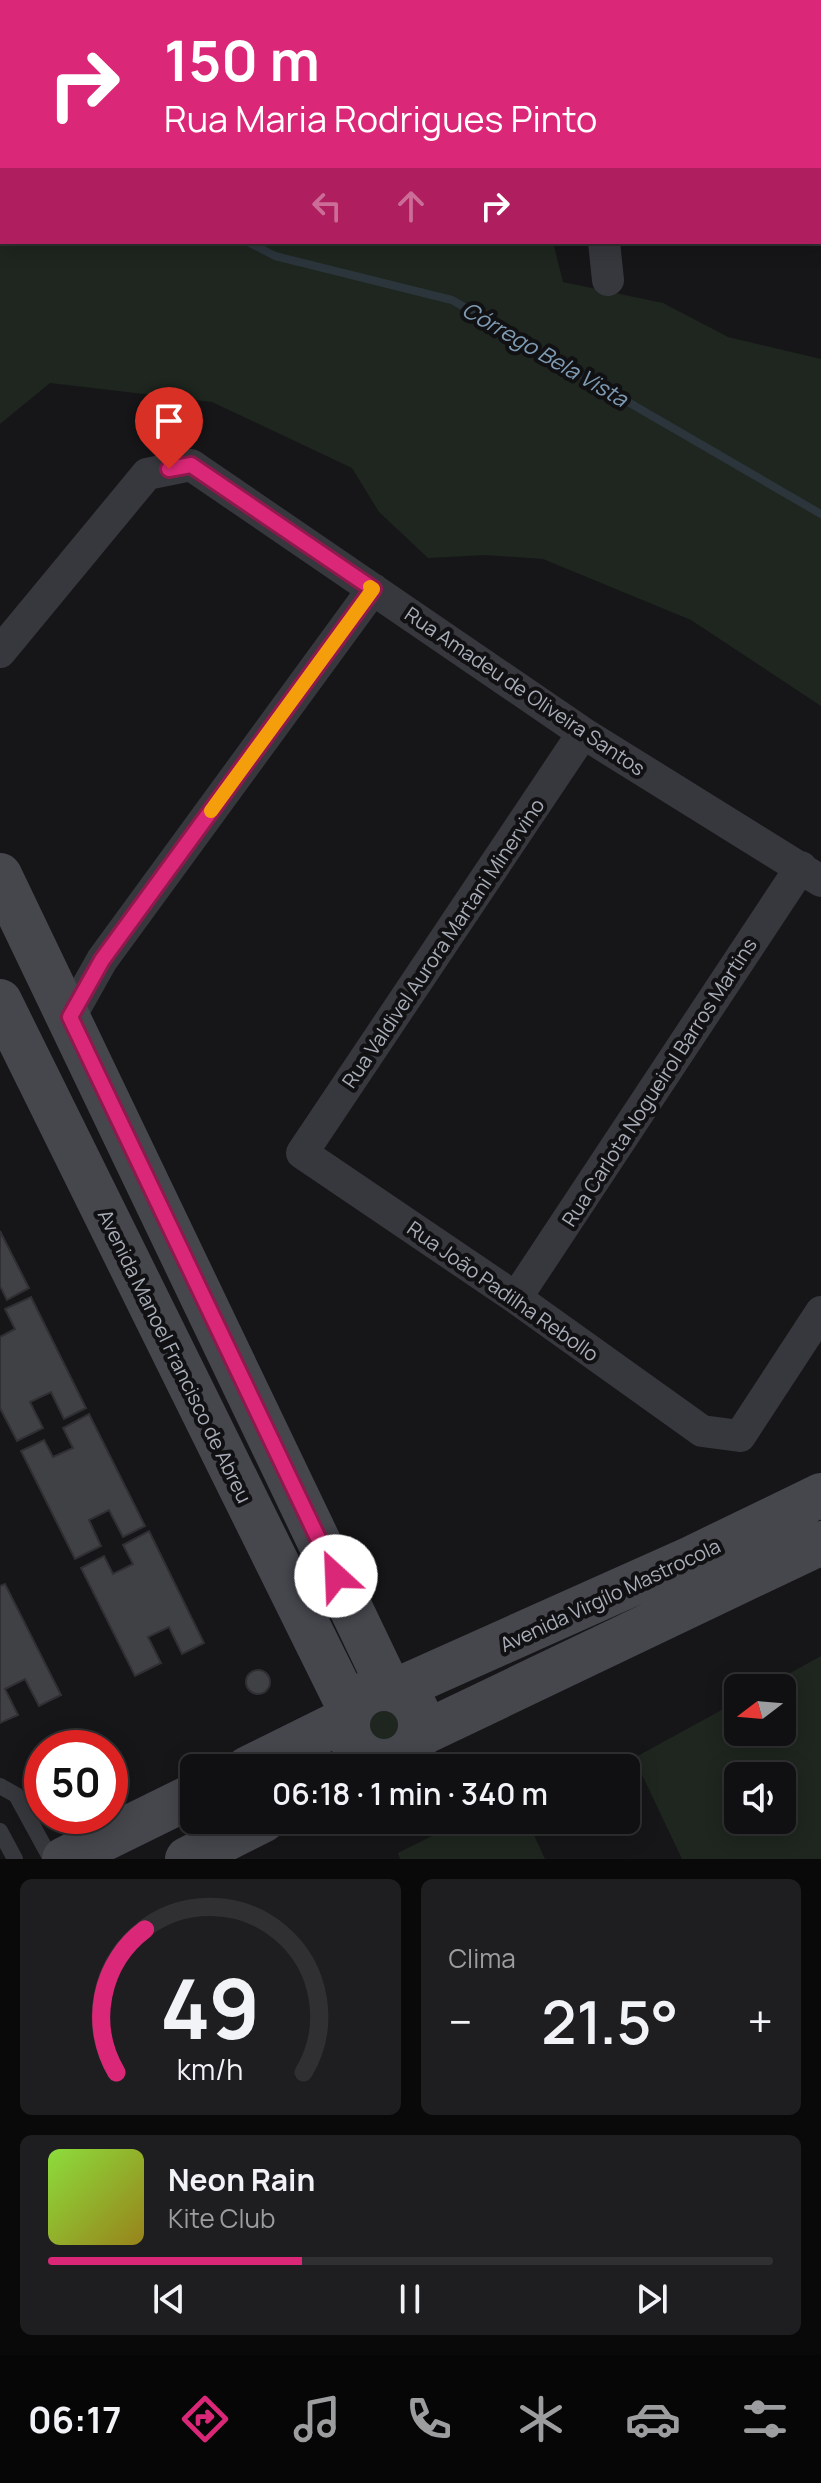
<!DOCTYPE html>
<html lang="pt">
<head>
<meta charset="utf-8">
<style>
  :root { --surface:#101012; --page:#1e1e20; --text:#f1f3f6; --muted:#9c9d9f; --line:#303032; --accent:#db2777 }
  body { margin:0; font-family:Manrope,sans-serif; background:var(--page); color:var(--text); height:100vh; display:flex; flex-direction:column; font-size:30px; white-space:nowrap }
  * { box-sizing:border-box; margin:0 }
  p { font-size:26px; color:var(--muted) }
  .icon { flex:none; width:44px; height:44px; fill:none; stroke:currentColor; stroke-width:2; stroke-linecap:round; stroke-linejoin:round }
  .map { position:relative; height:1859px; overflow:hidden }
  .side { display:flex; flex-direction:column; gap:20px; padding:20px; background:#09090a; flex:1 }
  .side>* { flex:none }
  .banner { position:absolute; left:0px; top:0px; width:822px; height:244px; box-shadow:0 4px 20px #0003,0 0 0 2px var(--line); background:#db2777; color:#fff; overflow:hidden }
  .needle { width:52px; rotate:254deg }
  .buttons { position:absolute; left:724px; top:1674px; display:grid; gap:16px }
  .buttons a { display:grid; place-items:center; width:72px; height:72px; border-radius:12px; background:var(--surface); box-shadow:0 4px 20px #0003,0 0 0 2px var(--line); font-size:40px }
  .speed { position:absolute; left:24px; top:1730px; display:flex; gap:16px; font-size:40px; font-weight:700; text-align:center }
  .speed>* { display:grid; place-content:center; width:104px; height:104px; border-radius:50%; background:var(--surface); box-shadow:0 4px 20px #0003,0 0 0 2px var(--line); line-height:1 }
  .speed .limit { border:12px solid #d22; background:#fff; color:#111 }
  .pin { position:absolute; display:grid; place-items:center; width:68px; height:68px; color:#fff; margin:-82px -34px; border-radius:50% 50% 50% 0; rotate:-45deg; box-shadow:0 0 8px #0007 }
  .pin .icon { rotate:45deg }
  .me { position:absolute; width:88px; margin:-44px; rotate:335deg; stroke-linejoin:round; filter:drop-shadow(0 0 6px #0008) }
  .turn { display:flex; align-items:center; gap:28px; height:168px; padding:0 32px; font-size:36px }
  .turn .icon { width:104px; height:104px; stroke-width:2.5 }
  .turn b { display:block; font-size:56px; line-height:68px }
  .lanes { display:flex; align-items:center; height:76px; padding:0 32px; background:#0003; justify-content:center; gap:40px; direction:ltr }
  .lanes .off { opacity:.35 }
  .big { font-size:60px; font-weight:600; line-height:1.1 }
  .side .tile { flex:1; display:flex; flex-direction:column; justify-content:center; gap:12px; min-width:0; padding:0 28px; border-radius:12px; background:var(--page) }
  .side .dial { align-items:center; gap:0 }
  .dial svg { height:208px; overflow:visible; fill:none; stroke:var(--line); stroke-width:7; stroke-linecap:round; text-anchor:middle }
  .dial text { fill:var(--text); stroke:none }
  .song { display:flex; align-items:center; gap:24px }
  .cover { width:96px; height:96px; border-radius:12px; background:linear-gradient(135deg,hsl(90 70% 55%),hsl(50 70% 35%)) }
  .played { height:8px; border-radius:4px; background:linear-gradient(90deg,var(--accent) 35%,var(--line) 35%) }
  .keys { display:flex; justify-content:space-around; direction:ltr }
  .heat { display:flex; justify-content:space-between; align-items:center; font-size:44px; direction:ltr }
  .side .tiles { flex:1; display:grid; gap:20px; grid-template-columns:1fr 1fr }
  .tile:last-child { grid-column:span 2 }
  .trip { position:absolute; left:180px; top:1754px; width:460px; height:80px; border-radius:12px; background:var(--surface); box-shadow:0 4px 20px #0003,0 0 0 2px var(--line); font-weight:600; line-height:80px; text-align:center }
  .dock { display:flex; height:128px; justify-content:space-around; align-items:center; background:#060607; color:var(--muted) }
  .dock .icon { width:56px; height:56px }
  .dock .selected { color:var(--accent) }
  .dock b { font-size:36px; color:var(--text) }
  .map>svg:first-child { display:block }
  .green { fill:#1e261f; fill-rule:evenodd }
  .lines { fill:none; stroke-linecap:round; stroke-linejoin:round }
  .stream { stroke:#2c353c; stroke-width:8 }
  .building { fill:#404145; stroke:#303034; stroke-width:2 }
  .lane { stroke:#37383d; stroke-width:16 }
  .street { stroke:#37383d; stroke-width:32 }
  .secondary { stroke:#45474d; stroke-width:44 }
  .route-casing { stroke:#8e194d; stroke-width:20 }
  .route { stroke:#db2777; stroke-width:14 }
  .slow { stroke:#f59e0b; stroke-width:14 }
  .labels { text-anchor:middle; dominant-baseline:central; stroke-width:8; stroke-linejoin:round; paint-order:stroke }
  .street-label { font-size:20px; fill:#a8adb8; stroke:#111113 }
  .water-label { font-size:22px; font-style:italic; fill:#7f9bb3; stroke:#111113 }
</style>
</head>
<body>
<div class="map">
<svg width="821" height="1859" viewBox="0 0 821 1859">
  <rect width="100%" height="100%" fill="#161618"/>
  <path class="green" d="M 0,0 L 80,2 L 2,2 L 2,242 L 553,242 L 563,282 L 663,303 L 728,337 L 821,359 L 821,706 L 691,620 L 543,559 L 485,555 L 428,558 L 379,512 L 352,468 L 212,402 L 50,383 L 0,424 Z
    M 821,1656 L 821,1859 L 682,1859 L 634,1758 L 738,1701 L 738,1732 L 782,1732 L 782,1688 L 763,1688 ZM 782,1776 L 782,1820 L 738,1820 L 738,1776 Z
    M 376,1698 L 403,1709 C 416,1743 380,1766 357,1735 L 367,1702 Z
    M 464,1820 L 527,1820 L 545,1859 L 400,1859 L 398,1853 Z"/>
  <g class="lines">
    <path class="stream" d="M 0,82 L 2,83
      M 248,242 L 275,256 L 452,300 L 821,514"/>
  </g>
  <path class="building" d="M 0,1231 L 29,1288 L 7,1300 L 0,1286 Z
    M 31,1297 L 86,1408 L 64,1419 L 51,1392 L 30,1402 L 43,1428 L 17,1441 L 0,1408 L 0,1337 L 15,1329 L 5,1309 Z
    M 89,1414 L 145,1526 L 123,1537 L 109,1510 L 89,1520 L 101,1546 L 75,1559 L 21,1451 L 44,1440 L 53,1457 L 73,1448 L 63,1428 Z
    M 149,1531 L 204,1643 L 182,1654 L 169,1627 L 148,1637 L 161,1663 L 135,1676 L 81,1568 L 104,1556 L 113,1574 L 133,1564 L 123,1545 Z
    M 5,1584 L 61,1695 L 39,1706 L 25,1679 L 5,1689 L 18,1715 L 0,1723 L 0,1586 Z
    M246 1682a12 12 0 1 1 24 0a12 12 0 1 1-24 0Z"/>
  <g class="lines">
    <path class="lane" d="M 0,1786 L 16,1795 L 51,1859
      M 0,1831 L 15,1859"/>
    <path class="street" d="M 142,0 L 142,2
      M 576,0 L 576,2
      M 344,2 L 357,0
      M 604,242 L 608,280
      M 0,652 L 147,474 L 191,465 L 583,733 L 821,881
      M 583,733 L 302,1153 L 516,1298 L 702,1431 L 740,1436 L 821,1312
      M 70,1017 L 102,960 L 373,589
      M 516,1298 L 801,867"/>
    <path class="secondary" d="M 0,875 L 389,1688
      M 0,1001 L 350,1710
      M348 1725a36 36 0 1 1 72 0a36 36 0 1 1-72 0Z
      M 396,1690 L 691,1558 L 821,1495
      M 419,1735 L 821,1543
      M 248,1768 L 347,1719
      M 64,1859 L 194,1795
      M 187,1859 L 264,1820"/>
  </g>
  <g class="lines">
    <g class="route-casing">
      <path id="route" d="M 169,469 L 191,465 L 373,589 L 102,960 L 70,1017 L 336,1576"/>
    </g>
    <use href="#route" class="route"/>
    <path class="slow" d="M 211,811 L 373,589 L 370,587"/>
  </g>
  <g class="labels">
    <g class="street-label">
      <text transform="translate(525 691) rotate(34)">Rua Amadeu de Oliveira Santos</text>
      <text transform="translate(443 943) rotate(-56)">Rua Valdivel Aurora Martani Minervino</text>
      <text transform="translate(659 1082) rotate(-57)">Rua Carlota Nogueirol Barros Martins</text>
      <text transform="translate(503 1291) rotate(35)">Rua João Padilha Rebollo</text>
      <text transform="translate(175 1356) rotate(64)">Avenida Manoel Francisco de Abreu</text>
      <text transform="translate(610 1595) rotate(-25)">Avenida Virgílo Mastrocola</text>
    </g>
    <g class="water-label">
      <text transform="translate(545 354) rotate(30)">Córrego Bela Vista</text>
    </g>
  </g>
</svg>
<div class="buttons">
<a><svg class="needle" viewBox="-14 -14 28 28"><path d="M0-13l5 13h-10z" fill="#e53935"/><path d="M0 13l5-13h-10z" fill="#9c9d9f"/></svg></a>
<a><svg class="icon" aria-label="sound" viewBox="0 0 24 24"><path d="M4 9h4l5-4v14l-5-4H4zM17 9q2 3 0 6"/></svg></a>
</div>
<div class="speed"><div class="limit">50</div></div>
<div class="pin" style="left:169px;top:469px;background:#d93025"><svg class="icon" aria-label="arrive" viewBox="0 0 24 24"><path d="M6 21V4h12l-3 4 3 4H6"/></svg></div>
<svg class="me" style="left:336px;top:1576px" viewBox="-20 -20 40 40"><circle r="19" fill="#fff"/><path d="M0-13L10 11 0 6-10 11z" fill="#db2777"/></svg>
<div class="trip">06:18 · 1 min · 340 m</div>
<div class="banner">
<div class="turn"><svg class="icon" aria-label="right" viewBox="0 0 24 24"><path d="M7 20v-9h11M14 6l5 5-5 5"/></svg><div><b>150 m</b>Rua Maria Rodrigues Pinto</div></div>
<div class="lanes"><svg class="icon off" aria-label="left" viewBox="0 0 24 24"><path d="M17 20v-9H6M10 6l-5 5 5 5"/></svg><svg class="icon off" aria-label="ahead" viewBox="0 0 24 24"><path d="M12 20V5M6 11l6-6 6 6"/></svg><svg class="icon" aria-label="right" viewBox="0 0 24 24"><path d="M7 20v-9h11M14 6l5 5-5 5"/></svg></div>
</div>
</div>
<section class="side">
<div class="tiles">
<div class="tile dial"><svg viewBox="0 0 100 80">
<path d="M14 69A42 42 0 1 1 86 69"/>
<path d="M14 69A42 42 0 0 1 25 14" stroke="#db2777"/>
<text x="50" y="56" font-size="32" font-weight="700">49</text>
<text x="50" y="72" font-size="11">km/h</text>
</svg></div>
<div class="tile"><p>Clima</p>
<div class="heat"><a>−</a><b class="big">21.5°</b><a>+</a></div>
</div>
<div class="tile">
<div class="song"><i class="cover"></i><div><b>Neon Rain</b><p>Kite Club</p></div></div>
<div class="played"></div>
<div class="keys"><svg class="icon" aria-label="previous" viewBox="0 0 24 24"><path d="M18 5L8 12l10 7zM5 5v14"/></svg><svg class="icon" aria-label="pause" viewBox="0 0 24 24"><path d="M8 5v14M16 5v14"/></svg><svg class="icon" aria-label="next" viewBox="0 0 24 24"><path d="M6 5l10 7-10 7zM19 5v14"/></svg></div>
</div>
</div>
</section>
<nav class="dock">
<b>06:17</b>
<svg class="icon selected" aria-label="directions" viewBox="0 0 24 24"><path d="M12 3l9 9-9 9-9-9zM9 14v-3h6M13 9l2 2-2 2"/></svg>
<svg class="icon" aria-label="music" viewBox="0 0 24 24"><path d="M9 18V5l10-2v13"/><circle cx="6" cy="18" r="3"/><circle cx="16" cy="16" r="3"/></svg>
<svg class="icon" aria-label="phone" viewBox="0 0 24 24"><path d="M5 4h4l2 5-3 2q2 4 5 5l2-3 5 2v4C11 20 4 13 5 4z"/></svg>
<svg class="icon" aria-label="climate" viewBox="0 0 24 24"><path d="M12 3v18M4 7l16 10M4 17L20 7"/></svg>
<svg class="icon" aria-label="car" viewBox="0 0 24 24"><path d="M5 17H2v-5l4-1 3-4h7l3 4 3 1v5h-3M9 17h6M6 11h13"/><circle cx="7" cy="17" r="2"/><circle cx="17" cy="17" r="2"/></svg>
<svg class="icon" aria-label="filters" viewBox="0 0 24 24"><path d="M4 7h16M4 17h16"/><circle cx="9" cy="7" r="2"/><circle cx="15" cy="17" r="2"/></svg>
</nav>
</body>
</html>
